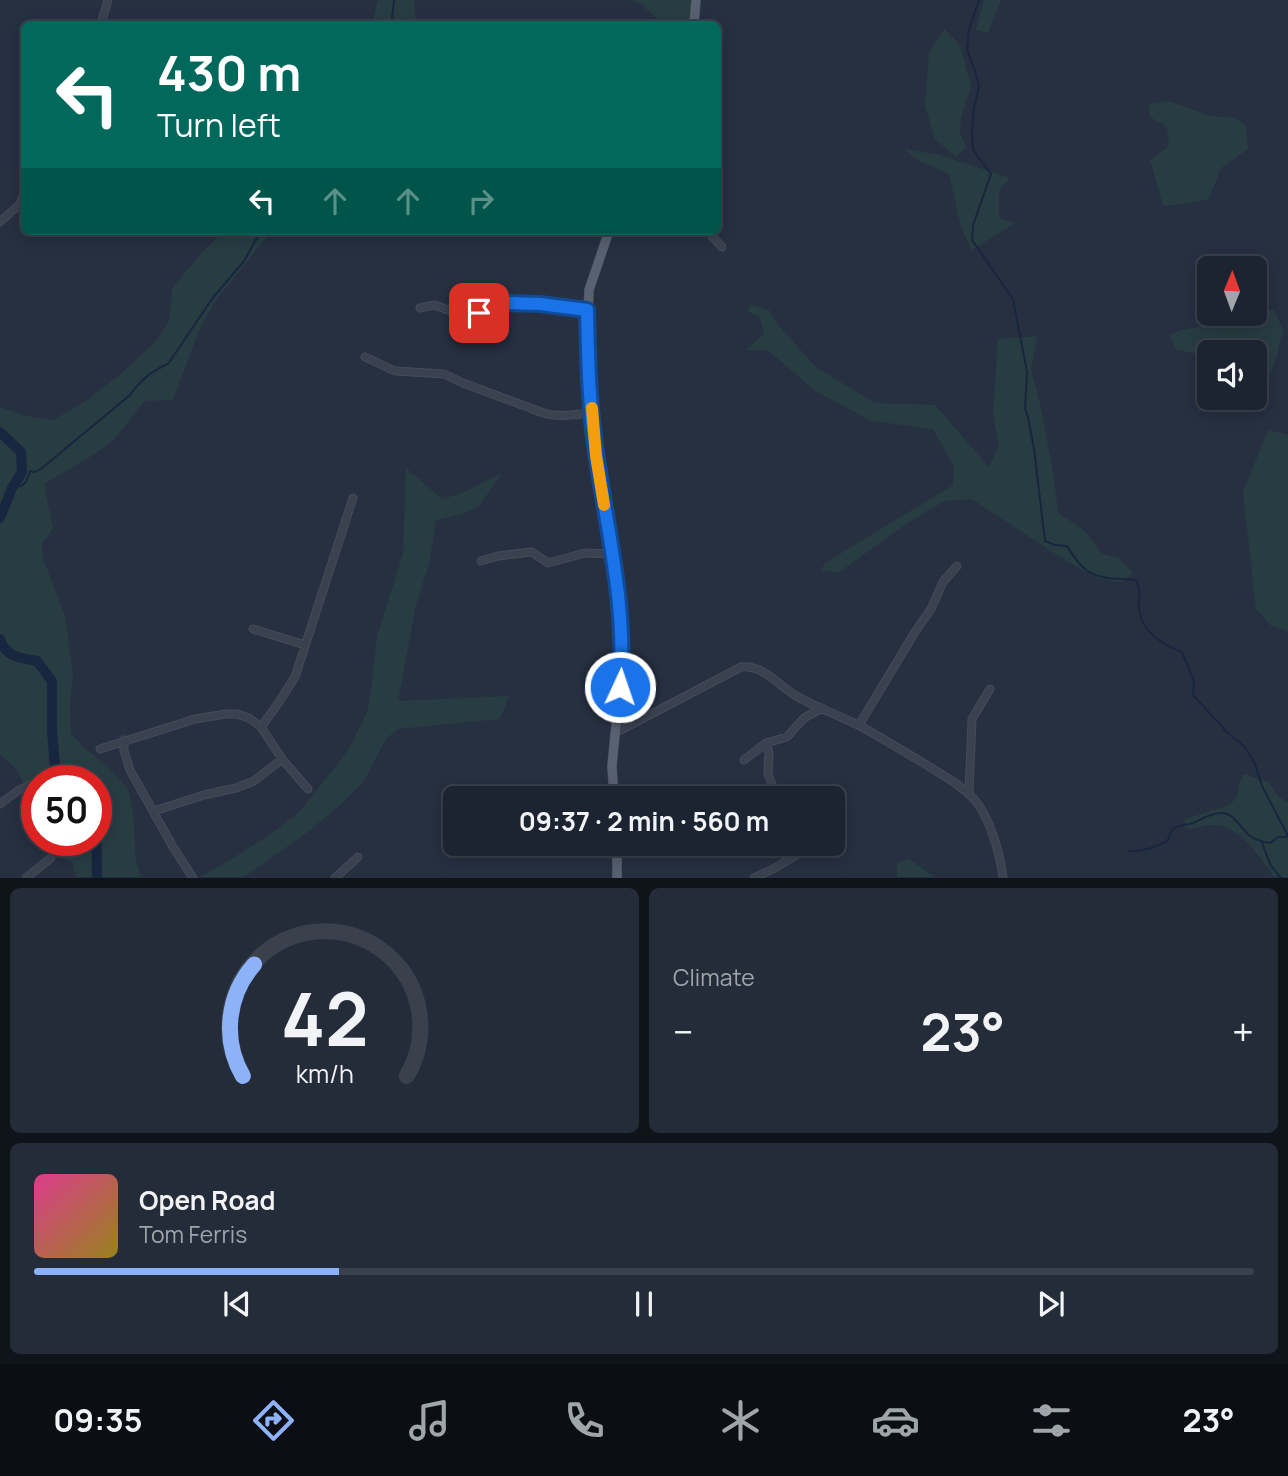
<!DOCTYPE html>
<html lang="en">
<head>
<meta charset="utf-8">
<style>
  :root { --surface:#1c2431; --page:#252c39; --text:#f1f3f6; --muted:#a0a4ab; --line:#3a414d; --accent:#8eb2f8 }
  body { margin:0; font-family:Manrope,sans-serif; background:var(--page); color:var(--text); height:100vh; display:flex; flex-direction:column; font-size:26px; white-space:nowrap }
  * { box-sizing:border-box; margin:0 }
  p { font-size:23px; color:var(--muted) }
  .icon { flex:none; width:38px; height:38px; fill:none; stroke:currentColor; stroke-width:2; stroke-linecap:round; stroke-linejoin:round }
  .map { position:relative; height:878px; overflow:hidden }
  .side { display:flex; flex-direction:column; gap:10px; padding:10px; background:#0f141b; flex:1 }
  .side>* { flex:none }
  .hud { position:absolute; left:21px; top:21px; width:700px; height:214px; border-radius:10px; box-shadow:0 4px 18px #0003,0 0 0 2px var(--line); background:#00695c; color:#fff; overflow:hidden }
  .needle { width:46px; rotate:1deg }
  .controls { position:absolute; left:1197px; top:256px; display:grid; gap:14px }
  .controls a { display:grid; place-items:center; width:70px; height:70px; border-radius:10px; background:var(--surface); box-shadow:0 4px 18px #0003,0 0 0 2px var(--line); font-size:35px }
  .speed { position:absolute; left:21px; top:765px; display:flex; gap:14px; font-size:35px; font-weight:700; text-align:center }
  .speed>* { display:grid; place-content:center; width:91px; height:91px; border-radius:50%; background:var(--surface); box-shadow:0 4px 18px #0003,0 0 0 2px var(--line); line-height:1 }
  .speed .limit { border:10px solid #d22; background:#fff; color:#111 }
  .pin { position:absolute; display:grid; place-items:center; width:60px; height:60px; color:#fff; margin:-30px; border-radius:14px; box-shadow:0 4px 10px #0006 }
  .me { position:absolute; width:77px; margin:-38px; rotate:3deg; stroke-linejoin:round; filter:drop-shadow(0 0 5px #0008) }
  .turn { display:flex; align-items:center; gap:24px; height:147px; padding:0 21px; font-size:32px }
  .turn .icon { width:91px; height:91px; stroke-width:2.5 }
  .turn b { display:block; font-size:49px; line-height:60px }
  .lanes { display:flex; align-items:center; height:66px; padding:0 21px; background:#0003; justify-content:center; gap:35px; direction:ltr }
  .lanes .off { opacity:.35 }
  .big { font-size:52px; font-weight:700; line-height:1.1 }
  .side .tile { flex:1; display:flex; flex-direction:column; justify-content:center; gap:10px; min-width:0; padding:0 24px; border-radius:10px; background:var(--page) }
  .side .dial { align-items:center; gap:0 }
  .dial svg { height:182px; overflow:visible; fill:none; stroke:var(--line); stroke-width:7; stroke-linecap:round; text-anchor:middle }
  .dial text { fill:var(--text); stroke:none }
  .song { display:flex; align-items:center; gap:21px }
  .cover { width:84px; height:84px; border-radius:10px; background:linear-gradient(135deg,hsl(330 70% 55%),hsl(50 70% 35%)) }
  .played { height:7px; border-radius:4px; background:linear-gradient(90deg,var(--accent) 25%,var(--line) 25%) }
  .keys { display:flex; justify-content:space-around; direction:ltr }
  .heat { display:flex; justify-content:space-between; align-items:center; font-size:38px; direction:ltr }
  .side .tiles { flex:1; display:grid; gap:10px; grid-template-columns:1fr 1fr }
  .tile:last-child { grid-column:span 2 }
  .trip { position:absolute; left:443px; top:786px; width:402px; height:70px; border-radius:10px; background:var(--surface); box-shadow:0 4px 18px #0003,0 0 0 2px var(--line); font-weight:700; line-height:70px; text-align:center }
  .tabs { display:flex; height:112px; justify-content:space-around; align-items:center; background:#0b0e14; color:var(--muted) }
  .tabs .icon { width:49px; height:49px }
  .tabs .selected { color:var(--accent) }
  .tabs b { font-size:32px; color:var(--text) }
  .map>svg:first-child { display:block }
  .green { fill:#283d42 }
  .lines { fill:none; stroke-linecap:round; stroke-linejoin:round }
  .stream { stroke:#18263f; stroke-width:2 }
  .river { stroke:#18263f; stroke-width:10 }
  .minor-casing { stroke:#444b5a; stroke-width:9 }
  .major-casing { stroke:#444b5a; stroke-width:10 }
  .minor { stroke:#3a4250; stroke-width:7 }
  .major { stroke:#586170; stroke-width:9 }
  .route-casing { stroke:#114b97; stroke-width:18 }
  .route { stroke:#1a73e8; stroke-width:12 }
  .slow { stroke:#f59e0b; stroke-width:12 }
</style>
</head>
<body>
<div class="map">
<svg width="1288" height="878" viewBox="0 0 1288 878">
  <rect width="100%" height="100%" fill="#263041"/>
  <path class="green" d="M 378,0 L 414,0 L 416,24 L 372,24 Z
    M 632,0 L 691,0 L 690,24 L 662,24 L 641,4 Z
    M 984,0 L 1001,0 L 988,33 L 976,30 Z
    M 944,29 L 960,45 L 971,87 L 961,117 L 960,133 L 966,147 L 956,157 L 935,139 L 925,106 L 929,53 Z
    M 1169,101 L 1210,116 L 1235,118 L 1246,126 L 1248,149 L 1221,168 L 1209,199 L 1184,204 L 1163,206 L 1150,160 L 1169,146 L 1167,127 L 1150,117 L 1149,104 Z
    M 904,149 L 940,155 L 1010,178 L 999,190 L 999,218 L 1015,223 L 972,250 L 961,227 L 949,174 L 917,160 Z
    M 224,231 L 272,231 L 215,301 L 199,330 L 173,400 L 144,401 L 114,440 L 93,455 L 44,484 L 53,529 L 42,544 L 42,556 L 65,616 L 73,673 L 70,706 L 71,733 L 84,748 L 108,767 L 128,789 L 133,812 L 136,861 L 141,877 L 76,877 L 72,862 C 61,857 45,852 40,840 L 96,840 L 96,780 L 37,780 L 37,828 C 30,800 25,771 0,755 L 0,407 L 26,416 L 53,420 L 86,401 L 123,372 L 156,341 L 169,321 L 172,289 L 203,251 Z
    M 751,305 L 769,310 L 779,326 L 816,367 L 875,403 L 935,405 L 989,467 L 999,445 L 993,415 L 998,339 L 1038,336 L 1031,369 L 1040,404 L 1054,478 L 1058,513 L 1085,531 L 1102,554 L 1119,558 L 1133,573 L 1122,582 L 1099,579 L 1060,557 L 972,499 L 945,501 L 909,522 L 838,573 L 821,570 L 825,563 L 953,485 L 954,466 L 933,429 L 871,421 L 814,390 L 769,351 L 746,350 L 764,334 L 760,317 L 747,311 Z
    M 1255,310 L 1274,310 L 1283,330 L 1276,359 L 1260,401 L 1254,397 L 1255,352 L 1209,352 L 1209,356 L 1176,350 L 1170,335 L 1184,329 L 1220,325 L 1243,313 L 1255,313 Z
    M 1268,430 L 1288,434 L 1288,632 L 1270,625 L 1256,609 L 1243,492 Z
    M 406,468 L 442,499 L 465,492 L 502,473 L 479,506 L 466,513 L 436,520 L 429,564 L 416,605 L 398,701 L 509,696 L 500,719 L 398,729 L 386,739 L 364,781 L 339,806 L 305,834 L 244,877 L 200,877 L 235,857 L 275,831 L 302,809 L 349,749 L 367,712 L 372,684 L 377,636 L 403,554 Z
    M 1244,774 L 1268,782 L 1278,796 L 1288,803 L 1288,877 L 1274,877 C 1259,856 1241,826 1213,825 C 1202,824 1197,830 1185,828 L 1185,819 L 1227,806 L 1238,797 L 1239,784 Z
    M 909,859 L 933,876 L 934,877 L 897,877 L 897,863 Z"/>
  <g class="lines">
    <path class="stream" d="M 394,0 L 392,18 L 400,24
      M 979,0 L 969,30 L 967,50 L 975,71 L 979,86 L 974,108 L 972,133 L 973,150 L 991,174 L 973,225 L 972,240 L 1013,299 L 1027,372 L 1025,409 L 1028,417 L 1034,449 L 1045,541 L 1055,545 L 1067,546 C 1072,554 1078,564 1085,569 C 1099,581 1119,578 1136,580 C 1142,595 1138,595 1139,609 C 1142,633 1162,644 1182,652 L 1194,681 L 1193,695 L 1227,732 L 1245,747 L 1255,764 L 1262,786 L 1288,836
      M 13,486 C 24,489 27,481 30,471 L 35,472 L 42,468 L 130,395 C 139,382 153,370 168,364 L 212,299 L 244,261 L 261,231
      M 1262,843 L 1271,866 L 1281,878
      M 1129,851 C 1145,851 1155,848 1168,840 C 1173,823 1179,827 1193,823 C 1200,820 1206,816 1214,814 C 1234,809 1237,825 1249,835 C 1255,840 1263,842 1270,843 L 1278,837 L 1287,837"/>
    <path class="river" d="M 0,432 L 21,452 L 22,472 L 12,488 L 0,518
      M 0,639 C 5,657 20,658 37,661 L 52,681 L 52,731 L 55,766 L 67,780
      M 96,812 L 97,878"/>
    <g class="minor-casing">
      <path id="minor" d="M 101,24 L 108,0
        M 0,222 L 19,205 L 24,194
        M 704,231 L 709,233 L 722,247
        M 420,308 L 434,305 L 460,314 L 479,313 L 491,305 L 506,303 L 540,304 L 587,310
        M 365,357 L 395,371 L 444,374 L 463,383 L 522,405 C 530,407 536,411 544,413 C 559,418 577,414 592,413
        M 481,561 L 498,556 L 532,552 L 548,563 L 585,553 L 613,554
        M 253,629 L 305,645
        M 859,725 L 915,632 L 931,609 L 943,582 L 957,566
        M 261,727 L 277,705 L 295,677 L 353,498
        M 615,733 L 741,667 C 764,665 778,685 796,696 C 817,708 839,715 860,726 C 882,738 903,751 925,764 C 941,774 960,784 973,798 C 990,816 1000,854 1003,878
        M 124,740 L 124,751 L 130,770 L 173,847 L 193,878
        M 766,743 L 769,753 L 768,774 L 777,798
        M 100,749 L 195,719 L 226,714 L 237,714 L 249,718 L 261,727 L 282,759 L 308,789
        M 744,760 L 766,743 L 787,737 L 804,718 L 822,708
        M 969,793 L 972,719 L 990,689
        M 0,804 L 19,790 L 37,782
        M 154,811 L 204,795 L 236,788 L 254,781 L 282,759
        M 26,878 L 51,858
        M 335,878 L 358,857
        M 754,878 L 775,868 L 814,844"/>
    </g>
    <g class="major-casing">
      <path id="major" d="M 694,24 L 696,0
        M 609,231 L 589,290 L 587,341 L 596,456 L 613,554 L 620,626 L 622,664 L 612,766 L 614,798
        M 617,844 L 617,878"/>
    </g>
    <use href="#minor" class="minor"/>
    <use href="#major" class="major"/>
  </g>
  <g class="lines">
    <g class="route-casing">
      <path id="route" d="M 479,313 L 491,304 L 506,303 L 540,304 L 587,310 C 588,359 589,410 597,459 C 608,534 627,611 620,687"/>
    </g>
    <use href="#route" class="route"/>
    <path class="slow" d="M 592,408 L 596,456 L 604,505"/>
  </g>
</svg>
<div class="controls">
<a><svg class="needle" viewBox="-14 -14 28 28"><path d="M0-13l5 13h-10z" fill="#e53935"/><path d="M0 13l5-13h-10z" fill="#a0a4ab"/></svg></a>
<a><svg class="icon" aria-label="sound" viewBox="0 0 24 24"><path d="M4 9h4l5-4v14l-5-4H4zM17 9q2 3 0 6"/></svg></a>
</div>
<div class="speed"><div class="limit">50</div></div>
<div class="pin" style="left:479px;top:313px;background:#d93025"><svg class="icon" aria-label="arrive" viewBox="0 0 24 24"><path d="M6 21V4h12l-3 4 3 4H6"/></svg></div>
<svg class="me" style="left:620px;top:687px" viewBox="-20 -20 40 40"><circle r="17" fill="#1a73e8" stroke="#fff" stroke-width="3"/><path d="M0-11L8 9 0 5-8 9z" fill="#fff"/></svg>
<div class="trip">09:37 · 2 min · 560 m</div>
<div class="hud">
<div class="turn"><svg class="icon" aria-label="left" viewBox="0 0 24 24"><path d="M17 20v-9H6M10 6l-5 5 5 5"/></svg><div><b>430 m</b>Turn left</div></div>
<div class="lanes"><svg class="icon" aria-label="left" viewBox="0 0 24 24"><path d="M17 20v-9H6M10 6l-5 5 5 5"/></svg><svg class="icon off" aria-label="ahead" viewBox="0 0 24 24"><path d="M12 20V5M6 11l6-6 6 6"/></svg><svg class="icon off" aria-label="ahead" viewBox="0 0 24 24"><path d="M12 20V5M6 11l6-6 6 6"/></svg><svg class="icon off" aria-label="right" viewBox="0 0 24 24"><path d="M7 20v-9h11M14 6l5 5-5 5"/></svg></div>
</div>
</div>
<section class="side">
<div class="tiles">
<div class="tile dial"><svg viewBox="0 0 100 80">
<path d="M14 69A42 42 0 1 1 86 69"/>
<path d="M14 69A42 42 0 0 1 19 20" stroke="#8eb2f8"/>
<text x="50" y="56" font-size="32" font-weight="700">42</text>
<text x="50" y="72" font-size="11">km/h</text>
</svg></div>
<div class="tile"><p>Climate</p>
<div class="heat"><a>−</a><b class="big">23°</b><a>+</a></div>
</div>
<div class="tile">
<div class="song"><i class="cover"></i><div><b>Open Road</b><p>Tom Ferris</p></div></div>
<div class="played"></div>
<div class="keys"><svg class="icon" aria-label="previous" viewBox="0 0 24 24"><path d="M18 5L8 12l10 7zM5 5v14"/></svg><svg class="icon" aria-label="pause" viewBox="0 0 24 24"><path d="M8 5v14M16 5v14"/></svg><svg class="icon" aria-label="next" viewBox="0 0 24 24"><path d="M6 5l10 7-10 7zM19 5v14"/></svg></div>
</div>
</div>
</section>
<nav class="tabs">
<b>09:35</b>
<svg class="icon selected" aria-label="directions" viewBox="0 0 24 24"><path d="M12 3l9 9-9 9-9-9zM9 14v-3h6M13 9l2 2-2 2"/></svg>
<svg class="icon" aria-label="music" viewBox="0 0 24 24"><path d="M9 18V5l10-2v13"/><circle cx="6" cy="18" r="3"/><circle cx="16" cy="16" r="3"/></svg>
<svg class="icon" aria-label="phone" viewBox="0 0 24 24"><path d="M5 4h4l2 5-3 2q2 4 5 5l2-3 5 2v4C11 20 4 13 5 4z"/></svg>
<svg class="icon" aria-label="climate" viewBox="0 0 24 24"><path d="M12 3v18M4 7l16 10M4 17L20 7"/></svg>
<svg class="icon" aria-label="car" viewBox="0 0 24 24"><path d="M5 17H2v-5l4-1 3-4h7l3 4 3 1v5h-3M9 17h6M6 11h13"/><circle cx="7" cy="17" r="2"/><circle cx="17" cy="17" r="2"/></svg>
<svg class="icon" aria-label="filters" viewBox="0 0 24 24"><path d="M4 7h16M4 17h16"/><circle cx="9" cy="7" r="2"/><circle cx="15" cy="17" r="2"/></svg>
<b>23°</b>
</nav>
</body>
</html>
